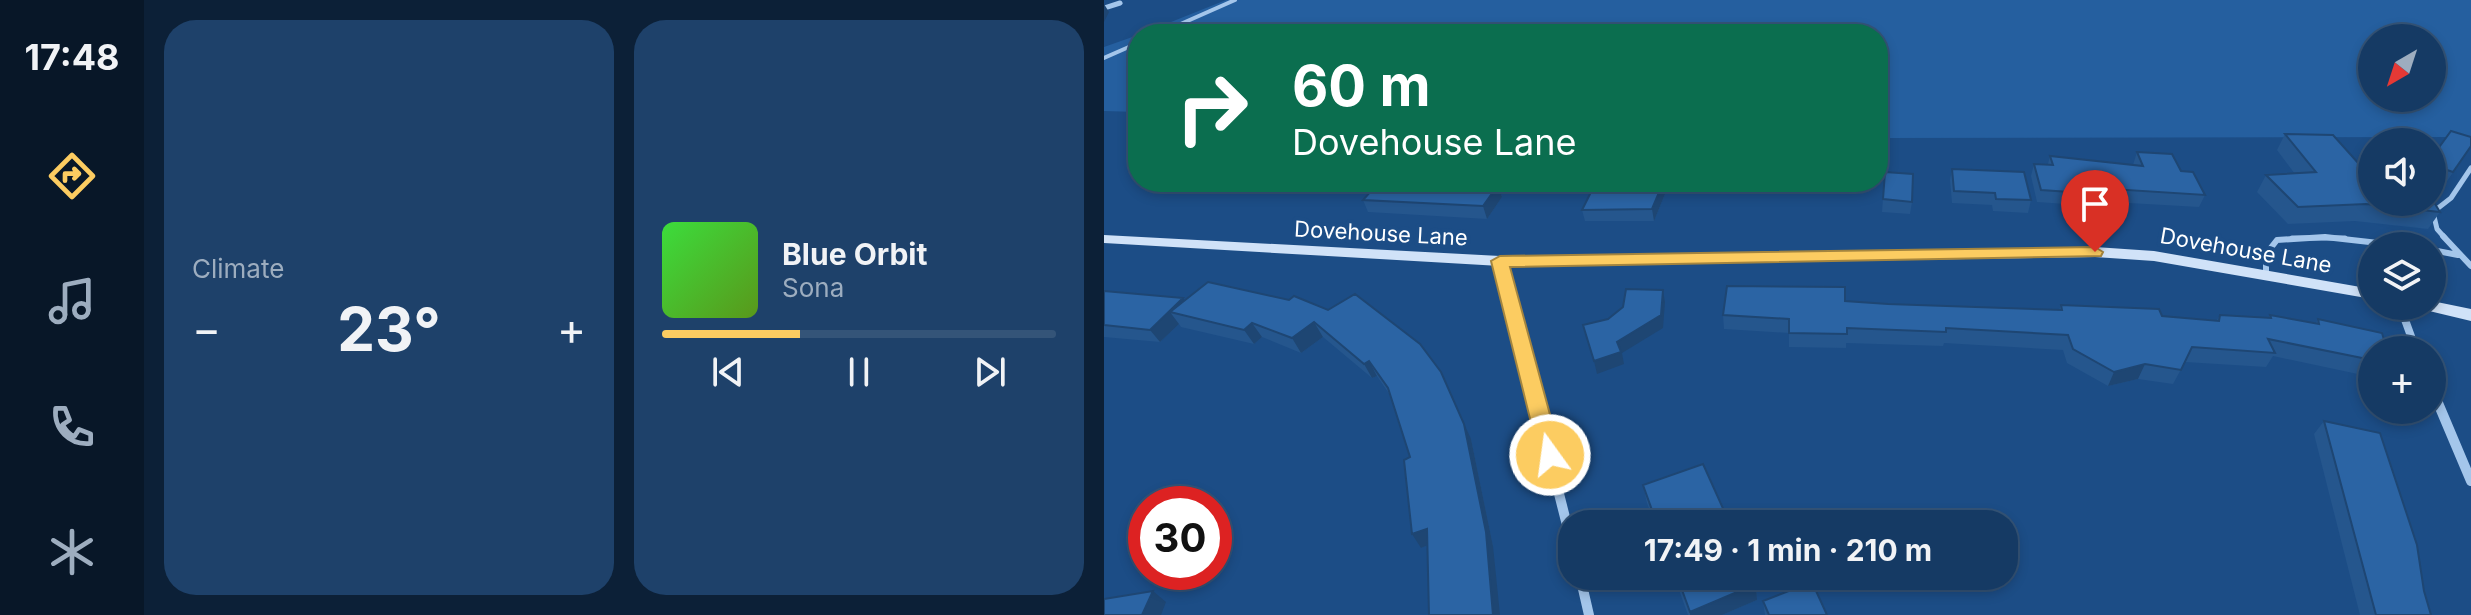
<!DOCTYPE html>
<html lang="en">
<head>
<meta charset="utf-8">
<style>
  :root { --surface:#153a64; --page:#1e416a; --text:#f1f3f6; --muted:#9dadbf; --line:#345478; --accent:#fccc61 }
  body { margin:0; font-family:Inter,sans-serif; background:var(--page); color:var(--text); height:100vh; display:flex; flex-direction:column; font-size:30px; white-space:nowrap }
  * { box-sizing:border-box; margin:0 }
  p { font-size:26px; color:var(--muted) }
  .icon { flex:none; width:44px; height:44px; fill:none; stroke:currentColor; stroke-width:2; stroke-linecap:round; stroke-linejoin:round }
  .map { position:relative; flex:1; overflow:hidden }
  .side { display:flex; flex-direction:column; gap:20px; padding:20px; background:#0c2037; width:960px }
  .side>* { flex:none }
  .guide { position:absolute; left:24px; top:24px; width:760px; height:168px; border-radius:32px; box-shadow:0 4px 12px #0003,0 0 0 2px var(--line); background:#0b6e4f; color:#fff; overflow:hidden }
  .needle { width:52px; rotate:219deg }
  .buttons { position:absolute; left:1254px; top:24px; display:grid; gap:16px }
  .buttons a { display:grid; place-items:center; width:88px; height:88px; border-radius:50%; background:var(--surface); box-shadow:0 4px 12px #0003,0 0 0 2px var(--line); font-size:40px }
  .speed { position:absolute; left:24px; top:486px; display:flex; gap:16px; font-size:40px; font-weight:700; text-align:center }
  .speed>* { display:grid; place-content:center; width:104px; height:104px; border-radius:50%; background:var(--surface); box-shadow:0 4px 12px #0003,0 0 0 2px var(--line); line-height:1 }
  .speed .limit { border:12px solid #d22; background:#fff; color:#111 }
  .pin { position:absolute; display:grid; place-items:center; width:68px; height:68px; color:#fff; margin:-82px -34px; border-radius:50% 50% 50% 0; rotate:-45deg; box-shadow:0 0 8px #0007 }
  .pin .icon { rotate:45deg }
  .me { position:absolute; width:88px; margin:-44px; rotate:346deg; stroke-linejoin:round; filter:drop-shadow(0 0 6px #0008) }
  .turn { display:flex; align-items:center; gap:28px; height:168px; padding:0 32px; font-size:36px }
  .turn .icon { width:104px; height:104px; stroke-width:2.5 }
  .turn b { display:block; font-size:56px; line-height:68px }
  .big { font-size:60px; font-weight:700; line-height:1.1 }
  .side .widget { flex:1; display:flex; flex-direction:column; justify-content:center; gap:12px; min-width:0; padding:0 28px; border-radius:32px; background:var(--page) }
  .song { display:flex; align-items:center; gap:24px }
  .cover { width:96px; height:96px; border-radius:12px; background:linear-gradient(135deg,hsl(120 70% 55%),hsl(90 70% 35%)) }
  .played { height:8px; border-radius:4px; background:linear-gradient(90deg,var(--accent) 35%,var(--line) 35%) }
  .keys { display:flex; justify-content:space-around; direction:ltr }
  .heat { display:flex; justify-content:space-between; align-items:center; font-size:44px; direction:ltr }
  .side .tiles { flex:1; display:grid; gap:20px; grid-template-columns:repeat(2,1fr) }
  .trip { position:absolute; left:454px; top:510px; width:460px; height:80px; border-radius:32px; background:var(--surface); box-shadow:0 4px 12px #0003,0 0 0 2px var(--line); font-weight:700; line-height:80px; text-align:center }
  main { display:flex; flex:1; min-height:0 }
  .tab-bar { display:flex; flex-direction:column; width:144px; justify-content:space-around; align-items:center; background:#081728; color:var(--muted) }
  .tab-bar .icon { width:56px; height:56px }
  .tab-bar .on { color:var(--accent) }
  .tab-bar b { font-size:36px; color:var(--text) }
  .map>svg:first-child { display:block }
  .green { fill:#255f9f; fill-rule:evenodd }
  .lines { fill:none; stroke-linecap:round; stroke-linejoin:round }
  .lane-far2 { stroke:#a4c6eb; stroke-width:4 }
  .lane-far1 { stroke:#a4c6eb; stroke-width:5 }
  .lane { stroke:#a4c6eb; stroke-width:6 }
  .street-far2 { stroke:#a4c6eb; stroke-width:5 }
  .street-far1 { stroke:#a4c6eb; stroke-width:8 }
  .street { stroke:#a4c6eb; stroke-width:10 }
  .secondary { fill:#d0e2f8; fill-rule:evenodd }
  .wall { fill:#25568d }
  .shaded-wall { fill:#1e4673 }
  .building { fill:#2b64a4; stroke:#1e4673; stroke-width:2 }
  .route { fill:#fccc61; stroke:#a4853f; stroke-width:2 }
  .labels { text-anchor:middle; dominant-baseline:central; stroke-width:8; stroke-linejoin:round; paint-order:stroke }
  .street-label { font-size:22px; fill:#fff; stroke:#1c4d86 }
</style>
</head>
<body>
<main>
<nav class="tab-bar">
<b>17:48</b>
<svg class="icon on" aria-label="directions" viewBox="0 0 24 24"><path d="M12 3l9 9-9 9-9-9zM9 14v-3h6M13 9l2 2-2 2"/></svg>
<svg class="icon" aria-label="music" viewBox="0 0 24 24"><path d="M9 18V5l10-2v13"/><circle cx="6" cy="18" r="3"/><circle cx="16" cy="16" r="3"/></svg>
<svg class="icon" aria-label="phone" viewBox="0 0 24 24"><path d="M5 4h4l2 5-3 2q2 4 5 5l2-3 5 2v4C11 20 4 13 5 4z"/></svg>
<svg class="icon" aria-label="climate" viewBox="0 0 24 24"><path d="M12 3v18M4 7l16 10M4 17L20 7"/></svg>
</nav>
<section class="side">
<div class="tiles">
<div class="widget"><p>Climate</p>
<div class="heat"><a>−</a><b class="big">23°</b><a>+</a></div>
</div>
<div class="widget">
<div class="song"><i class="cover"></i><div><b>Blue Orbit</b><p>Sona</p></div></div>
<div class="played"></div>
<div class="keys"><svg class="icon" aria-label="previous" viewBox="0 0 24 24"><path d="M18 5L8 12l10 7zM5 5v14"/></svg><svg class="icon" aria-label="pause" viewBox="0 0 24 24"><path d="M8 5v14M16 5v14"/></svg><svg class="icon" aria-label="next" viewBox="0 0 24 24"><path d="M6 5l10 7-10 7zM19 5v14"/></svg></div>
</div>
</div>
</section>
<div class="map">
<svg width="1367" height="615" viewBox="0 0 1367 615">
  <rect width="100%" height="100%" fill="#1c4d86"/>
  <path class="green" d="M 122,0 L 1367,0 L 1367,137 L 774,138 L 774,34 L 37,34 ZM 1268,38 L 1328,38 L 1328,98 L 1268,98 Z
    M 34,35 L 34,112 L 0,111 L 0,47 Z"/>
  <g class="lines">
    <path class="lane-far2" d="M 54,34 L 131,0
      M 0,58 L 34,43"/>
    <path class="lane-far1" d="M 1188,238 L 1241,238
      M 1341,238 L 1333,229 L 1329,212 L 1347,198 L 1367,168"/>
    <path class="lane" d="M 1339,236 L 1367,266
      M 1328,250 L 1354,255
      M 1162,275 L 1162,254 L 1173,240 L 1221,237 L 1301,246"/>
    <path class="street-far2" d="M 0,8 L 16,3"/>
    <path class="street-far1" d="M 396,261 L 432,405
      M 1296,306 L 1312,350
      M 1328,389 L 1335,405"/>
    <path class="street" d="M 432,403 L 468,545
      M 1334,403 L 1367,481
      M 476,576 L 485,615"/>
    <path class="secondary" d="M 0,235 L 396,256 L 991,247 L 1050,251 L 1268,289 L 1268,299 L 1050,261 L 991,257 L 396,266 L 0,243 Z
      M 1328,301 L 1367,309 L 1367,321 L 1321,310 L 1319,306 L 1328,306 Z"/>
  </g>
  <path class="wall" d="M 1181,134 L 1264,174 L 1336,212 L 1324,229 L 1251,221 L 1184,224 L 1153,192 L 1162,175 L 1191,174 L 1173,150 Z
    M 1367,146 L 1341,184 L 1328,180 L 1328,157 Z
    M 1033,152 L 1077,171 L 1101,195 L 1095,207 L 1007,202 L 1005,207 L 933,202 L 927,176 L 930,164 L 944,164 L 946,156 L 1029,165 Z
    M 848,169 L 927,200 L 924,213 L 889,211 L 888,205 L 848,203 L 846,180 Z
    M 780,184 L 808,202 L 806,214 L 778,212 Z
    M 394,185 L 398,197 L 383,219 L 264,212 L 259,200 Z
    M 561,194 L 550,221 L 481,221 L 478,210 Z
    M 0,291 L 79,298 L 81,301 L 185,300 L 367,439 L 389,546 L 323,545 L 317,548 L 306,457 L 286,395 L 273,376 L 268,378 L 219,337 L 197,353 L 158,337 L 150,344 L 77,327 L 75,324 L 56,342 L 0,337 Z
    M 741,301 L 784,304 L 955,310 L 957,305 L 1058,316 L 1113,320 L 1116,315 L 1164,318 L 1166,315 L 1212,323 L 1214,319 L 1268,350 L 1268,377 L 1169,356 L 1162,367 L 1081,362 L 1069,384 L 1034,379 L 1004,386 L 963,363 L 959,350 L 840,343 L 839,346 L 742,343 L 742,348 L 685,347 L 685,333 L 620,329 L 619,315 Z
    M 1220,421 L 1320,591 L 1327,615 L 1256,615 L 1210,434 Z
    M 539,485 L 626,524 L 551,524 L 543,503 Z
    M 570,576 L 649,576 L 652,584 L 653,600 L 618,615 L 584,615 Z
    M 659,601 L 723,615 L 661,615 Z"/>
  <path class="shaded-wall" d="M 0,4 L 5,12 L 0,22 Z
    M 559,183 L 561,194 L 550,221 L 548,209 Z
    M 394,185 L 398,197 L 383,219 L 379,206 Z
    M 559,290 L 561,302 L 559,328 L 518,353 L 520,364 L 493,374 L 490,361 L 513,342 Z
    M 79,298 L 88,310 L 66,312 L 75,324 L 56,342 L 46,330 Z
    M 210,322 L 219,337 L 197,353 L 188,338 Z
    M 148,323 L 158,337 L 150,344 L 140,330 Z
    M 265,361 L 273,376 L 268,378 L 260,364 Z
    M 1041,364 L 1034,379 L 1004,386 L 1010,372 Z
    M 337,372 L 367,439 L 389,546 L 396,615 L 389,615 Z
    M 323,529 L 331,542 L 317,548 L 308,534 Z
    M 652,584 L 653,600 L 618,615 L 586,615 L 586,612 Z
    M 49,591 L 62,602 L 57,615 L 38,615 Z"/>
  <path class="building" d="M 1347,131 L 1367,137 L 1367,146 L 1349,172 L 1328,165 L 1328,157 Z
    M 1181,134 L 1229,135 L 1264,174 L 1268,175 L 1268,202 L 1328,202 L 1328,199 L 1336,212 L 1262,204 L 1194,207 L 1162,175 L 1212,172 Z
    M 1033,152 L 1068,154 L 1077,171 L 1089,172 L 1101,195 L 1008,189 L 1010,195 L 937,190 L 930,164 L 949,165 L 946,156 L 1039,166 Z
    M 848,169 L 920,172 L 927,200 L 892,199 L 891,193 L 850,191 Z
    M 781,172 L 809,174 L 808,202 L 779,199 Z
    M 275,182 L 353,182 L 394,185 L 379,206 L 259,200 Z
    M 492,182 L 543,182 L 559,183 L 548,209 L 478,210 Z
    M 104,282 L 185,300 L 190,296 L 224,310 L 251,294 L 316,344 L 337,372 L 360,424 L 382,532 L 389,615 L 325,615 L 323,529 L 308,534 L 300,460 L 306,457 L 284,388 L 265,361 L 260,364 L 210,322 L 188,338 L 148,323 L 140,330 L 66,312 Z
    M 623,286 L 741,287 L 741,301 L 784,304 L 958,310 L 957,305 L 1055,309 L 1058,316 L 1115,321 L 1116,315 L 1167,318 L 1166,315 L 1215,324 L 1214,319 L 1278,333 L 1283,350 L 1268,350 L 1268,360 L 1164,339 L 1171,353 L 1088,347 L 1077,370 L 1041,364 L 1010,372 L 969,349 L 964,335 L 842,328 L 842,332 L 743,328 L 743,334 L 685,333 L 685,319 L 619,315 Z
    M 522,289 L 559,290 L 557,315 L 513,342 L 517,352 L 490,361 L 479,325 L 504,319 L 519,307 Z
    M 0,291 L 79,298 L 46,330 L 0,325 Z
    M 1220,421 L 1276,433 L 1313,545 L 1320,591 L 1327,615 L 1272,615 Z
    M 599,464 L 626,524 L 553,524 L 539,485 Z
    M 573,576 L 649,576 L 652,584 L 586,612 Z
    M 708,582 L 723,615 L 665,615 L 659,601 Z
    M 49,591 L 38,615 L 0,615 L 0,599 Z"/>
  <path class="route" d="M 991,247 L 999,252 L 997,256 L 406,267 L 457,455 L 454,462 L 438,462 L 435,455 L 387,261 L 396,256 Z"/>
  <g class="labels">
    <g class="street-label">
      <text transform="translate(277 233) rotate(3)">Dovehouse Lane</text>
      <text transform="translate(1142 250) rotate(10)">Dovehouse Lane</text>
    </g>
  </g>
</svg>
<div class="buttons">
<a><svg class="needle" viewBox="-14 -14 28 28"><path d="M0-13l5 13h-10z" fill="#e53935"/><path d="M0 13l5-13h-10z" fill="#9dadbf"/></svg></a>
<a><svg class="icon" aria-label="sound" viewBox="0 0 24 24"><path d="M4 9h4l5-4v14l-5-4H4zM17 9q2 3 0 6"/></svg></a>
<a><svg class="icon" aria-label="layers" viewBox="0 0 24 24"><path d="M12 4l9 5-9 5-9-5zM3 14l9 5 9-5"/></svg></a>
<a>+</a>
</div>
<div class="speed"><div class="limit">30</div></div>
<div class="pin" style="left:991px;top:252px;background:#d93025"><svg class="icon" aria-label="arrive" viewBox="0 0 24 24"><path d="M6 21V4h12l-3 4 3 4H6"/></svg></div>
<svg class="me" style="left:446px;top:455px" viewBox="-20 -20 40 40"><circle r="17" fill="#fccc61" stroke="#fff" stroke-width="3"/><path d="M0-11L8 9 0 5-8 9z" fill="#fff"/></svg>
<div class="trip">17:49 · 1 min · 210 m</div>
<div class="guide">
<div class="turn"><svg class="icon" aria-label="right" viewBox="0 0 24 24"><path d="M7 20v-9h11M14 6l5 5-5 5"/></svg><div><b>60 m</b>Dovehouse Lane</div></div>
</div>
</div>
</main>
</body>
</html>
